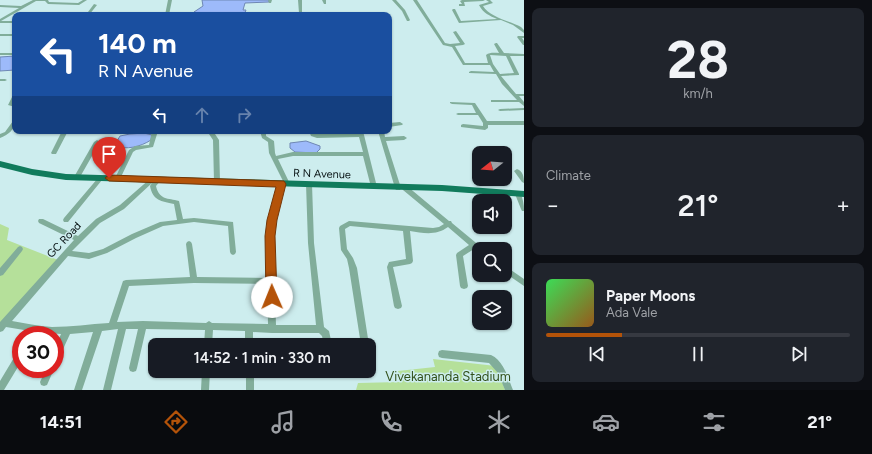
<!DOCTYPE html>
<html lang="en">
<head>
<meta charset="utf-8">
<style>
  :root { --surface:#171b24; --page:#20242c; --text:#f1f3f6; --muted:#9ea1a6; --line:#363941; --accent:#b45309 }
  body { margin:0; font-family:Figtree,sans-serif; background:var(--page); color:var(--text); height:100vh; display:flex; flex-direction:column; font-size:15px; white-space:nowrap }
  * { box-sizing:border-box; margin:0 }
  p { font-size:13px; color:var(--muted) }
  .icon { flex:none; width:22px; height:22px; fill:none; stroke:currentColor; stroke-width:2; stroke-linecap:round; stroke-linejoin:round }
  .map { position:relative; flex:1; overflow:hidden }
  .sheet { display:flex; flex-direction:column; gap:8px; padding:8px; background:#0d0f14; width:348px }
  .sheet>* { flex:none }
  .hud { position:absolute; left:12px; top:12px; width:380px; height:122px; border-radius:8px; box-shadow:0 1px 3px #0004; background:#1a4fa0; color:#fff; overflow:hidden }
  .needle { width:26px; rotate:253deg }
  .controls { position:absolute; left:472px; top:146px; display:grid; gap:8px }
  .controls a { display:grid; place-items:center; width:40px; height:40px; border-radius:8px; background:var(--surface); box-shadow:0 1px 3px #0004; font-size:20px }
  .speed { position:absolute; left:12px; top:326px; display:flex; gap:8px; font-size:20px; font-weight:700; text-align:center }
  .speed>* { display:grid; place-content:center; width:52px; height:52px; border-radius:50%; background:var(--surface); box-shadow:0 1px 3px #0004; line-height:1 }
  .speed .limit { border:6px solid #d22; background:#fff; color:#111 }
  .pin { position:absolute; display:grid; place-items:center; width:34px; height:34px; color:#fff; margin:-41px -17px; border-radius:50% 50% 50% 0; rotate:-45deg; box-shadow:0 0 4px #0007 }
  .pin .icon { rotate:45deg }
  .me { position:absolute; width:44px; margin:-22px; rotate:359deg; stroke-linejoin:round; filter:drop-shadow(0 0 3px #0008) }
  .turn { display:flex; align-items:center; gap:14px; height:84px; padding:0 20px; font-size:18px }
  .turn .icon { width:52px; height:52px; stroke-width:2.5 }
  .turn b { display:block; font-size:28px; line-height:34px }
  .lanes { display:flex; align-items:center; height:38px; padding:0 20px; background:#0003; justify-content:center; gap:20px; direction:ltr }
  .lanes .off { opacity:.35 }
  .big { font-size:30px; font-weight:600; line-height:1.1 }
  .sheet .widget { flex:1; display:flex; flex-direction:column; justify-content:center; gap:6px; min-width:0; padding:0 14px; border-radius:8px; background:var(--page) }
  .sheet .dial { align-items:center; gap:0 }
  .dial b { font-size:52px; line-height:1 }
  .song { display:flex; align-items:center; gap:12px }
  .cover { width:48px; height:48px; border-radius:6px; background:linear-gradient(135deg,hsl(130 70% 55%),hsl(30 70% 35%)) }
  .played { height:4px; border-radius:2px; background:linear-gradient(90deg,var(--accent) 25%,var(--line) 25%) }
  .keys { display:flex; justify-content:space-around; direction:ltr }
  .heat { display:flex; justify-content:space-between; align-items:center; font-size:22px; direction:ltr }
  .trip { position:absolute; left:148px; top:338px; width:228px; height:40px; border-radius:8px; background:var(--surface); box-shadow:0 1px 3px #0004; font-weight:600; line-height:40px; text-align:center }
  .tabs { display:flex; height:64px; justify-content:space-around; align-items:center; background:#090b0e; color:var(--muted) }
  .tabs .icon { width:28px; height:28px }
  .tabs .selected { color:var(--accent) }
  .tabs b { font-size:18px; color:var(--text) }
  main { display:flex; flex:1; min-height:0 }
  .map>svg:first-child { display:block }
  .green { fill:#b5e09a }
  .water { fill:#9dbafa; stroke:#6f87b4 }
  .lines { fill:none; stroke-linecap:round; stroke-linejoin:round }
  .minor { fill:#81ad9a; fill-rule:evenodd }
  .major { fill:#117b5c; fill-rule:evenodd }
  .route { fill:#b45309; stroke:#753606 }
  .labels { text-anchor:middle; dominant-baseline:central; stroke-width:3; stroke-linejoin:round; paint-order:stroke }
  .street-label { font-size:11px; fill:#050f10; stroke:#cdedee }
  .near-park-label { font-size:13px; fill:#315019; stroke:#cdedee }
</style>
</head>
<body>
<main>
<div class="map">
<svg width="524" height="390" viewBox="0 0 524 390">
  <rect width="100%" height="100%" fill="#cdedee"/>
  <path class="green" d="M 0,224 L 9,228 L 7,240 L 58,260 L 0,324 Z
    M 433,359 L 496,366 L 505,390 L 356,390 L 358,383 L 400,382 L 398,371 L 435,367 Z"/>
  <path class="water" d="M 202,0 L 269,0 L 269,2 L 245,3 L 243,10 L 246,10 L 244,15 L 200,15 L 194,12 L 203,6 Z
    M 15,56 L 15,70 L 0,71 L 0,57 Z
    M 144,133 L 152,135 L 151,140 C 140,147 127,150 114,146 L 120,136 L 130,134 Z
    M 306,141 L 320,146 L 320,149 L 316,153 L 295,152 L 290,148 L 290,143 Z"/>
  <g class="lines">
    <path class="minor" d="M 33,0 L 48,0 L 49,2 L 78,3 L 83,0 L 87,0 L 79,5 L 48,4 L 45,1 L 36,1 L 1,21 L 15,21 L 15,23 L 0,23 L 0,19 L 19,8 L 0,7 L 0,5 L 21,6 Z
      M 168,0 L 172,0 L 169,15 L 165,15 Z
      M 268,0 L 272,0 L 271,3 L 269,3 Z
      M 298,0 L 302,0 L 302,15 L 262,15 L 266,13 L 299,13 Z
      M 322,0 L 326,0 L 326,4 L 324,4 Z
      M 392,0 L 396,0 L 405,10 L 410,20 L 409,21 L 407,21 L 402,11 Z
      M 413,0 L 417,0 L 445,43 L 450,44 L 460,43 L 453,32 L 456,31 L 465,44 L 463,45 L 455,46 L 465,63 L 488,63 L 486,55 C 490,52 495,53 499,53 L 494,44 L 496,43 L 497,43 L 504,53 L 524,54 L 524,56 L 510,56 L 519,74 L 519,75 L 501,76 L 516,94 L 524,94 L 524,96 L 519,96 L 524,102 L 524,106 L 519,102 L 491,102 L 491,100 L 517,100 L 502,84 L 496,74 L 469,73 L 469,72 L 471,71 L 494,72 L 490,65 L 463,65 L 452,47 L 443,45 ZM 490,55 L 506,56 L 514,73 L 500,74 L 493,64 Z
      M 462,0 L 485,0 L 483,1 L 464,2 L 465,6 L 459,6 L 459,4 L 462,4 L 460,1 Z
      M 486,0 L 490,0 L 493,3 L 483,6 C 489,17 510,21 521,27 L 524,30 L 524,33 L 513,25 L 501,20 L 459,23 L 452,10 L 453,9 L 455,9 L 461,21 L 497,19 C 490,16 483,13 479,5 L 489,2 Z
      M 94,4 L 97,5 L 89,15 L 85,15 L 86,14 L 16,15 L 18,14 L 42,12 L 88,12 Z
      M 0,34 L 15,34 L 15,36 L 0,36 Z
      M 518,36 L 524,36 L 524,38 L 522,38 L 524,41 L 524,45 L 523,45 L 517,37 Z
      M 0,53 L 15,53 L 15,55 L 0,55 Z
      M 0,79 L 5,79 L 7,80 L 5,81 L 0,81 Z
      M 13,95 L 15,95 L 15,100 L 13,104 L 15,105 L 15,107 L 8,105 Z
      M 450,102 L 475,103 L 487,121 L 524,121 L 524,125 L 488,125 L 488,128 L 485,130 L 461,127 L 461,125 L 463,124 L 483,126 L 483,123 L 478,115 L 458,115 L 456,114 L 458,113 L 476,113 L 472,105 L 452,104 L 450,103 Z
      M 524,108 L 524,110 L 500,111 L 498,110 L 500,109 Z
      M 15,120 C 15,130 8,135 0,138 L 0,134 L 5,132 L 13,121 Z
      M 400,122 L 403,124 L 402,125 L 389,127 L 389,123 Z
      M 62,131 L 68,131 L 56,154 L 52,154 L 51,153 Z
      M 152,131 L 158,131 L 153,147 L 136,150 L 133,152 L 120,179 L 116,179 L 115,178 L 129,150 L 135,146 L 149,145 Z
      M 207,131 L 213,131 L 219,140 L 220,182 L 217,184 L 214,182 L 213,140 Z
      M 260,131 L 266,131 L 266,136 L 274,141 L 275,153 L 276,156 L 293,152 L 363,152 L 359,137 L 317,138 L 311,136 L 309,131 L 315,131 L 315,134 L 317,134 L 358,133 L 357,131 L 363,131 L 377,187 L 374,189 L 371,187 L 363,156 L 293,156 L 278,159 L 290,184 L 289,185 L 285,185 L 269,153 L 268,142 L 262,138 Z
      M 378,131 L 384,131 L 385,137 L 404,136 L 407,138 L 404,140 L 386,141 L 401,188 L 400,190 L 396,190 L 395,188 Z
      M 97,140 L 100,142 L 80,177 L 77,179 L 75,178 L 74,177 L 94,142 Z
      M 517,169 C 523,171 524,177 524,183 L 522,182 L 514,171 Z
      M 100,177 L 102,178 L 103,179 L 102,180 L 68,222 L 64,222 L 63,220 L 64,218 L 98,178 Z
      M 153,177 L 156,179 L 159,177 L 162,179 L 156,186 C 159,200 168,198 179,201 L 183,219 L 194,218 L 233,222 L 236,252 L 235,254 L 233,255 L 231,254 L 230,252 L 228,226 L 194,222 L 163,226 L 136,238 L 107,253 L 89,259 L 68,256 L 12,321 C 25,323 38,326 52,327 C 71,327 90,324 109,323 L 123,281 L 126,280 L 190,277 L 186,244 L 187,242 L 189,241 L 191,242 L 192,244 L 197,277 L 267,278 L 267,236 L 269,220 L 278,184 L 281,182 L 284,184 L 275,220 L 273,236 L 276,325 L 316,325 L 308,243 L 306,184 L 309,182 L 312,184 L 314,243 L 324,327 L 329,331 L 332,345 L 324,345 L 322,336 L 319,333 L 272,333 L 253,332 L 253,345 L 245,345 L 245,331 L 213,330 L 212,345 L 204,345 L 205,330 L 146,329 L 137,368 L 136,371 L 133,372 L 130,371 L 129,368 L 138,329 L 126,329 L 111,390 L 103,390 L 118,329 L 102,331 L 82,390 L 74,390 L 93,332 L 70,334 L 58,360 L 55,361 L 55,348 L 61,334 L 36,332 L 6,327 L 3,331 L 0,332 L 0,322 L 74,240 L 39,223 L 38,221 L 39,219 L 43,219 L 78,236 L 96,219 L 120,205 L 151,178 ZM 152,183 L 150,186 C 153,201 161,201 174,204 L 177,220 L 160,222 L 132,234 L 103,249 L 89,253 L 72,251 L 100,223 L 124,209 ZM 194,283 L 267,284 L 268,324 L 212,323 L 209,321 L 206,323 L 143,321 L 117,322 L 129,286 Z
      M 403,186 L 407,186 L 449,221 L 451,221 L 452,223 L 481,247 L 482,249 L 479,249 L 479,252 L 474,249 L 463,256 L 468,286 L 467,288 L 464,289 L 461,288 L 460,286 L 456,255 L 457,253 L 469,245 L 448,227 C 436,236 423,233 410,231 L 413,261 L 412,263 L 410,264 L 393,267 L 402,306 L 401,308 L 398,309 L 395,308 L 394,306 L 387,267 L 389,262 L 406,259 L 403,231 L 350,226 L 345,229 L 347,249 L 353,258 L 357,268 L 369,345 L 361,345 L 349,268 L 347,259 L 341,250 L 339,228 L 340,226 L 349,221 L 433,228 L 439,227 L 444,224 L 403,190 L 402,188 Z
      M 516,192 L 520,192 C 523,199 524,204 524,211 L 522,211 L 521,209 L 515,194 Z
      M 20,246 L 22,247 L 23,249 L 22,251 L 3,275 L 0,276 L 0,268 L 18,247 Z
      M 505,266 L 524,279 L 524,286 L 505,273 Z
      M 21,350 L 21,362 L 4,390 L 0,390 L 0,381 L 18,351 Z
      M 442,350 L 491,355 C 504,361 508,378 513,390 L 505,390 L 498,373 L 489,363 L 442,358 L 439,357 L 438,354 L 439,351 Z
      M 46,369 L 54,369 L 47,385 L 44,386 L 41,385 L 40,382 Z
      M 202,371 L 210,371 L 209,390 L 201,390 Z
      M 246,371 L 254,371 L 254,390 L 246,390 Z"/>
    <path class="major" d="M 0,161 L 32,169 L 66,174 L 442,185 L 524,191 L 524,197 L 442,191 L 66,180 L 32,175 L 0,167 Z"/>
  </g>
  <path class="route" d="M 109,175 L 284,181 L 286,184 L 277,220 L 275,236 L 277,297 L 276,301 L 272,302 L 268,301 L 266,297 L 265,236 L 267,220 L 276,187 L 109,181 L 105,178 Z"/>
  <g class="labels">
    <g class="street-label">
      <text transform="translate(322 174) rotate(2)">R N Avenue</text>
      <text transform="translate(64 240) rotate(-47)">GC Road</text>
    </g>
    <g class="near-park-label">
      <text x="448" y="376">Vivekananda Stadium</text>
    </g>
  </g>
</svg>
<div class="controls">
<a><svg class="needle" viewBox="-14 -14 28 28"><path d="M0-13l5 13h-10z" fill="#e53935"/><path d="M0 13l5-13h-10z" fill="#9ea1a6"/></svg></a>
<a><svg class="icon" aria-label="sound" viewBox="0 0 24 24"><path d="M4 9h4l5-4v14l-5-4H4zM17 9q2 3 0 6"/></svg></a>
<a><svg class="icon" aria-label="search" viewBox="0 0 24 24"><circle cx="10" cy="10" r="6"/><path d="M15 15l6 6"/></svg></a>
<a><svg class="icon" aria-label="layers" viewBox="0 0 24 24"><path d="M12 4l9 5-9 5-9-5zM3 14l9 5 9-5"/></svg></a>
</div>
<div class="speed"><div class="limit">30</div></div>
<div class="pin" style="left:109px;top:178px;background:#d93025"><svg class="icon" aria-label="arrive" viewBox="0 0 24 24"><path d="M6 21V4h12l-3 4 3 4H6"/></svg></div>
<svg class="me" style="left:272px;top:297px" viewBox="-20 -20 40 40"><circle r="19" fill="#fff"/><path d="M0-13L10 11 0 6-10 11z" fill="#b45309"/></svg>
<div class="trip">14:52 · 1 min · 330 m</div>
<div class="hud">
<div class="turn"><svg class="icon" aria-label="left" viewBox="0 0 24 24"><path d="M17 20v-9H6M10 6l-5 5 5 5"/></svg><div><b>140 m</b>R N Avenue</div></div>
<div class="lanes"><svg class="icon" aria-label="left" viewBox="0 0 24 24"><path d="M17 20v-9H6M10 6l-5 5 5 5"/></svg><svg class="icon off" aria-label="ahead" viewBox="0 0 24 24"><path d="M12 20V5M6 11l6-6 6 6"/></svg><svg class="icon off" aria-label="right" viewBox="0 0 24 24"><path d="M7 20v-9h11M14 6l5 5-5 5"/></svg></div>
</div>
</div>
<section class="sheet">
<div class="widget dial"><b>28</b><p>km/h</p></div>
<div class="widget"><p>Climate</p>
<div class="heat"><a>−</a><b class="big">21°</b><a>+</a></div>
</div>
<div class="widget">
<div class="song"><i class="cover"></i><div><b>Paper Moons</b><p>Ada Vale</p></div></div>
<div class="played"></div>
<div class="keys"><svg class="icon" aria-label="previous" viewBox="0 0 24 24"><path d="M18 5L8 12l10 7zM5 5v14"/></svg><svg class="icon" aria-label="pause" viewBox="0 0 24 24"><path d="M8 5v14M16 5v14"/></svg><svg class="icon" aria-label="next" viewBox="0 0 24 24"><path d="M6 5l10 7-10 7zM19 5v14"/></svg></div>
</div>
</section>
</main>
<nav class="tabs">
<b>14:51</b>
<svg class="icon selected" aria-label="directions" viewBox="0 0 24 24"><path d="M12 3l9 9-9 9-9-9zM9 14v-3h6M13 9l2 2-2 2"/></svg>
<svg class="icon" aria-label="music" viewBox="0 0 24 24"><path d="M9 18V5l10-2v13"/><circle cx="6" cy="18" r="3"/><circle cx="16" cy="16" r="3"/></svg>
<svg class="icon" aria-label="phone" viewBox="0 0 24 24"><path d="M5 4h4l2 5-3 2q2 4 5 5l2-3 5 2v4C11 20 4 13 5 4z"/></svg>
<svg class="icon" aria-label="climate" viewBox="0 0 24 24"><path d="M12 3v18M4 7l16 10M4 17L20 7"/></svg>
<svg class="icon" aria-label="car" viewBox="0 0 24 24"><path d="M5 17H2v-5l4-1 3-4h7l3 4 3 1v5h-3M9 17h6M6 11h13"/><circle cx="7" cy="17" r="2"/><circle cx="17" cy="17" r="2"/></svg>
<svg class="icon" aria-label="filters" viewBox="0 0 24 24"><path d="M4 7h16M4 17h16"/><circle cx="9" cy="7" r="2"/><circle cx="15" cy="17" r="2"/></svg>
<b>21°</b>
</nav>
</body>
</html>
